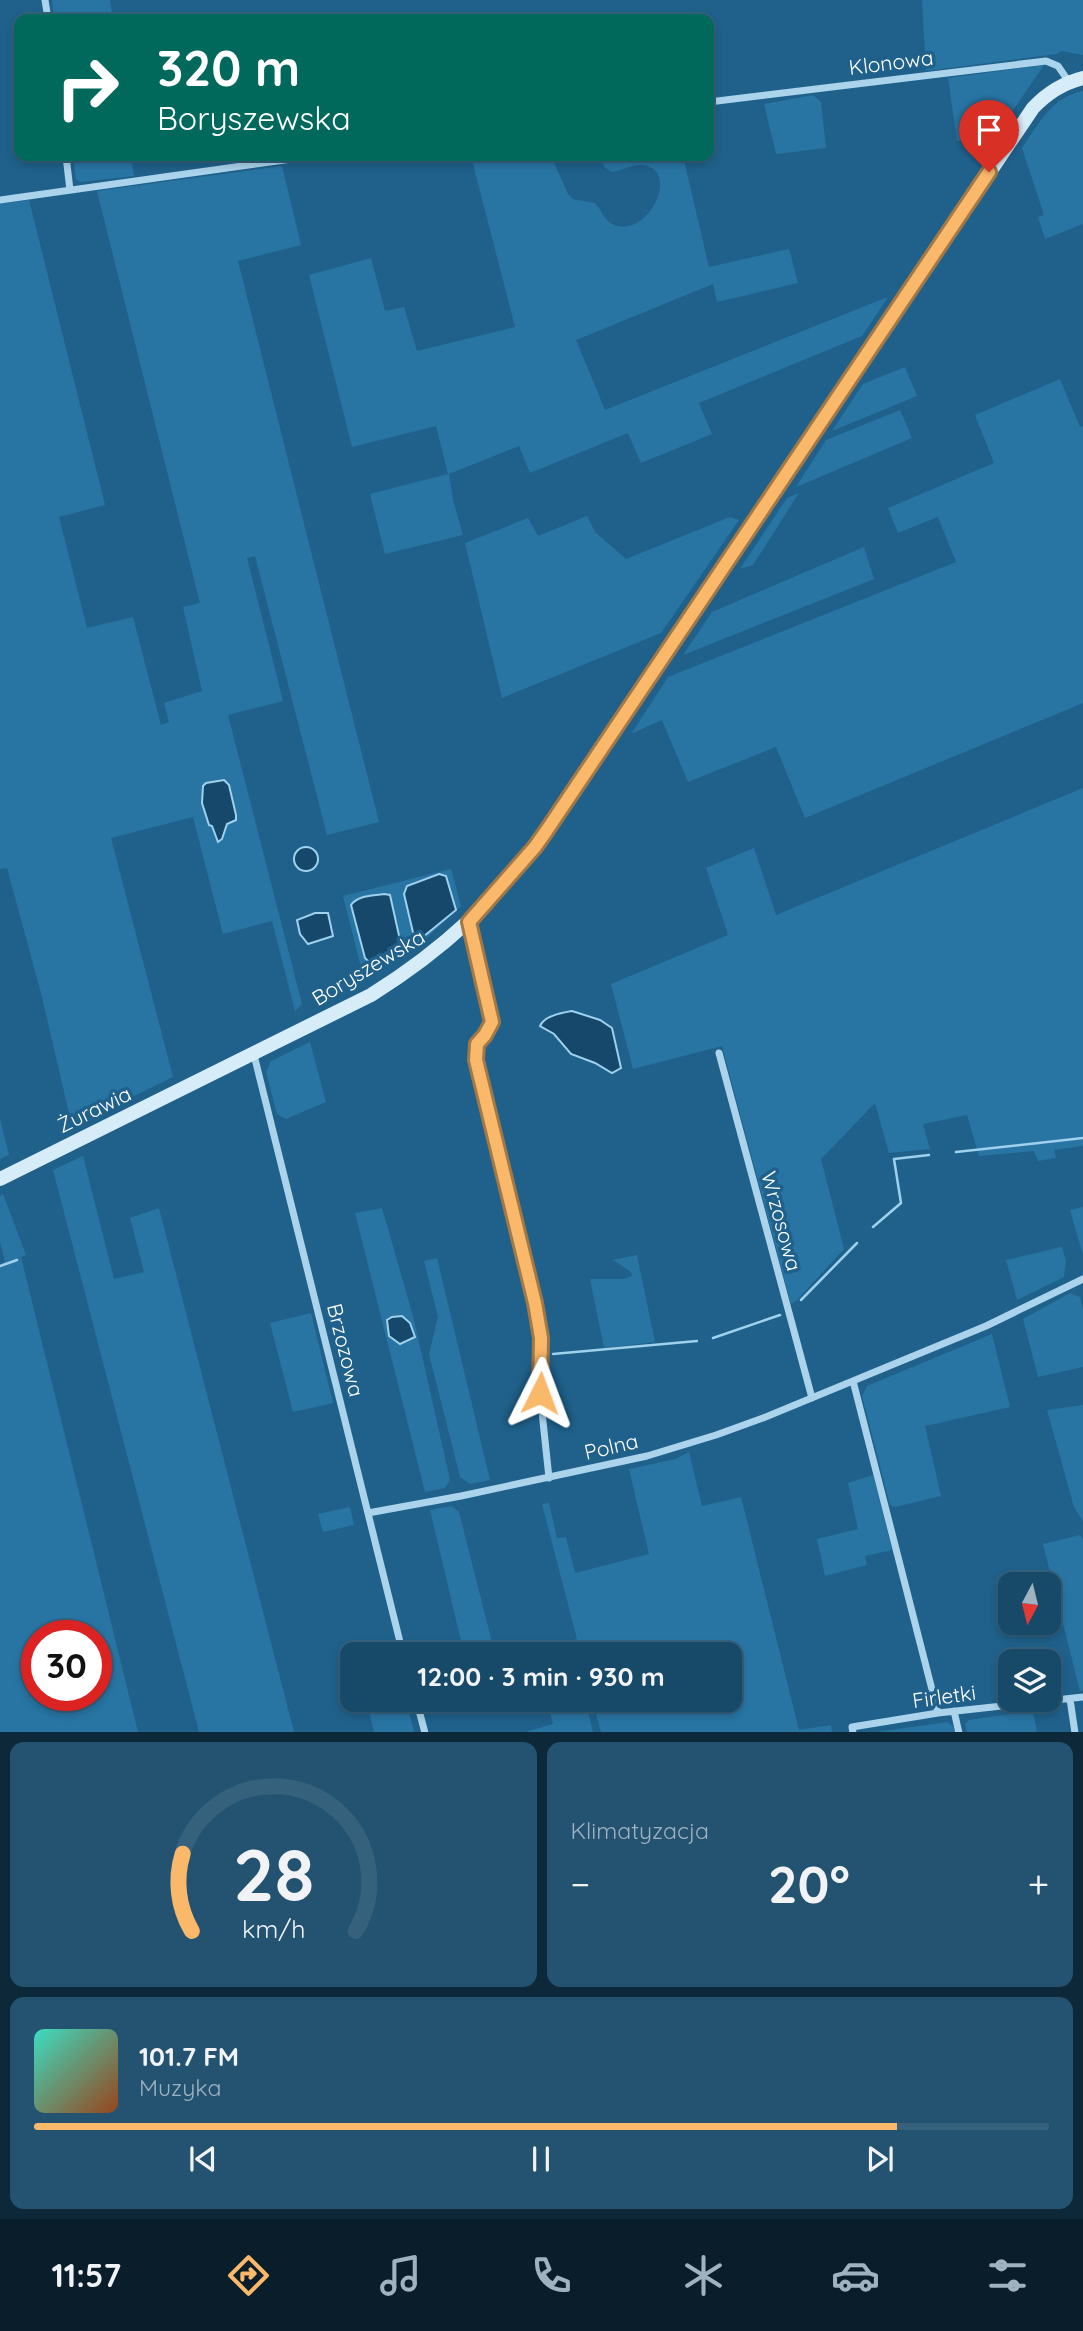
<!DOCTYPE html>
<html lang="pl">
<head>
<meta charset="utf-8">
<style>
  :root { --surface:#174968; --page:#245371; --text:#f1f3f6; --muted:#9eb2c0; --line:#36617c; --accent:#fab86b }
  body { margin:0; font-family:Quicksand,sans-serif; background:var(--page); color:var(--text); height:100vh; display:flex; flex-direction:column; font-size:26px; white-space:nowrap }
  * { box-sizing:border-box; margin:0 }
  p { font-size:23px; color:var(--muted) }
  .icon { flex:none; width:38px; height:38px; fill:none; stroke:currentColor; stroke-width:2; stroke-linecap:round; stroke-linejoin:round }
  .map { position:relative; height:1732px; overflow:hidden }
  .side { display:flex; flex-direction:column; gap:10px; padding:10px; background:#0d2839; flex:1 }
  .side>* { flex:none }
  .guide { position:absolute; left:14px; top:14px; width:700px; height:147px; border-radius:14px; box-shadow:0 4px 10px #0003,0 0 0 2px var(--line); background:#00695c; color:#fff; overflow:hidden }
  .needle { width:46px; rotate:187deg }
  .tools { position:absolute; left:998px; top:1572px; display:grid; gap:14px }
  .tools a { display:grid; place-items:center; width:63px; height:63px; border-radius:14px; background:var(--surface); box-shadow:0 4px 10px #0003,0 0 0 2px var(--line); font-size:35px }
  .speed { position:absolute; left:21px; top:1620px; display:flex; gap:14px; font-size:35px; font-weight:700; text-align:center }
  .speed>* { display:grid; place-content:center; width:91px; height:91px; border-radius:50%; background:var(--surface); box-shadow:0 4px 10px #0003,0 0 0 2px var(--line); line-height:1 }
  .speed .limit { border:10px solid #d22; background:#fff; color:#111 }
  .pin { position:absolute; display:grid; place-items:center; width:60px; height:60px; color:#fff; margin:-72px -30px; border-radius:50% 50% 50% 0; rotate:-45deg; box-shadow:0 0 7px #0007 }
  .pin .icon { rotate:45deg }
  .me { position:absolute; width:77px; margin:-38px; rotate:3deg; stroke-linejoin:round; filter:drop-shadow(0 0 5px #0008) }
  .turn { display:flex; align-items:center; gap:24px; height:147px; padding:0 28px; font-size:32px }
  .turn .icon { width:91px; height:91px; stroke-width:2.5 }
  .turn b { display:block; font-size:49px; line-height:60px }
  .big { font-size:52px; font-weight:700; line-height:1.1 }
  .side .tile { flex:1; display:flex; flex-direction:column; justify-content:center; gap:10px; min-width:0; padding:0 24px; border-radius:14px; background:var(--page) }
  .side .dial { align-items:center; gap:0 }
  .dial svg { height:182px; overflow:visible; fill:none; stroke:var(--line); stroke-width:7; stroke-linecap:round; text-anchor:middle }
  .dial text { fill:var(--text); stroke:none }
  .song { display:flex; align-items:center; gap:21px }
  .cover { width:84px; height:84px; border-radius:10px; background:linear-gradient(135deg,hsl(170 70% 55%),hsl(20 70% 35%)) }
  .played { height:7px; border-radius:4px; background:linear-gradient(90deg,var(--accent) 85%,var(--line) 85%) }
  .keys { display:flex; justify-content:space-around; direction:ltr }
  .heat { display:flex; justify-content:space-between; align-items:center; font-size:38px; direction:ltr }
  .side .tiles { flex:1; display:grid; gap:10px; grid-template-columns:1fr 1fr }
  .tile:last-child { grid-column:span 2 }
  .trip { position:absolute; left:340px; top:1642px; width:402px; height:70px; border-radius:14px; background:var(--surface); box-shadow:0 4px 10px #0003,0 0 0 2px var(--line); font-weight:700; line-height:70px; text-align:center }
  .tabs { display:flex; height:112px; justify-content:space-around; align-items:center; background:#091d2a; color:var(--muted) }
  .tabs .icon { width:49px; height:49px }
  .tabs .active { color:var(--accent) }
  .tabs b { font-size:32px; color:var(--text) }
  .map>svg:first-child { display:block }
  .green { fill:#2875a4; fill-rule:evenodd }
  .water { fill:#15486a; stroke:#9fd1ed; stroke-width:2 }
  .lines { fill:none; stroke-linecap:round; stroke-linejoin:round }
  .stream { stroke:#9fd1ed; stroke-width:2.5 }
  .minor { stroke:#abd4ec; stroke-width:7 }
  .secondary { stroke:#d7ecf9; stroke-width:14 }
  .route-casing { stroke:#a27846; stroke-width:18 }
  .route { stroke:#fab86b; stroke-width:12 }
  .labels { text-anchor:middle; dominant-baseline:central; stroke-width:7; stroke-linejoin:round; paint-order:stroke }
  .street-label { font-size:21px; fill:#fff; stroke:#1f618b }
</style>
</head>
<body>
<div class="map">
<svg width="1083" height="1733" viewBox="0 0 1083 1733">
  <rect width="100%" height="100%" fill="#1f618b"/>
  <path class="green" d="M 52,0 L 110,0 L 113,19 L 54,19 Z
    M 922,0 L 1083,0 L 1083,55 L 1061,51 L 1057,54 L 926,71 Z
    M 1044,65 L 994,138 L 957,141 L 948,78 Z
    M 1083,91 L 1083,224 L 1045,239 L 1038,217 L 1044,215 L 1022,148 C 1039,123 1052,97 1083,91 Z
    M 813,95 L 821,102 L 826,148 L 776,154 L 764,104 Z
    M 73,156 L 131,156 L 134,176 L 80,182 L 76,179 Z
    M 471,156 L 551,156 L 568,194 L 573,199 L 595,203 C 601,209 604,220 612,224 C 645,240 677,179 650,167 C 637,161 625,170 613,172 C 604,169 602,164 600,156 L 683,156 L 709,267 L 789,249 L 798,283 L 717,302 L 713,284 L 576,340 L 605,410 L 888,297 L 862,336 L 699,403 L 712,434 L 641,463 L 628,433 L 530,473 L 519,446 L 449,474 L 453,500 L 463,535 L 385,554 L 370,494 L 448,474 L 436,426 L 352,447 L 309,275 L 371,258 L 385,311 L 404,307 L 417,351 L 515,327 Z
    M 282,166 L 301,245 L 238,261 L 379,822 L 327,835 L 255,556 L 247,558 L 283,701 L 228,715 L 302,1004 L 295,1011 L 272,921 L 223,934 L 193,817 L 111,838 L 173,1077 L 72,1126 L 41,993 L 7,868 L 0,869 L 0,204 L 29,200 L 105,505 L 59,517 L 87,628 L 133,617 L 161,725 L 169,722 L 164,703 L 202,691 L 183,607 L 200,603 L 97,191 Z
    M 905,367 L 917,396 L 832,431 L 863,384 Z
    M 1060,379 L 1080,427 L 1083,426 L 1083,703 L 805,818 L 776,747 L 688,782 L 662,720 L 631,734 L 668,677 L 956,562 L 938,517 L 898,533 L 888,508 L 994,463 L 975,415 Z
    M 900,410 L 912,438 L 796,487 L 826,440 Z
    M 799,493 L 753,565 L 740,569 L 787,498 Z
    M 587,516 L 595,532 L 626,559 L 730,517 L 739,520 L 661,633 L 502,698 L 465,543 L 528,518 L 538,536 Z
    M 864,547 L 874,579 L 683,655 L 712,612 Z
    M 1083,788 L 1083,1146 L 1054,1150 L 1056,1158 L 1038,1161 L 1034,1151 L 979,1156 L 967,1115 L 923,1124 L 930,1149 L 889,1153 L 875,1103 L 821,1159 L 844,1249 L 796,1301 L 791,1304 L 722,1046 L 633,1069 L 611,984 L 728,935 L 706,868 L 754,848 L 776,915 Z
    M 451,869 L 461,906 L 411,952 L 364,979 L 343,896 Z
    M 310,1042 L 326,1102 L 286,1119 L 277,1114 L 266,1072 L 271,1061 Z
    M 0,1119 L 9,1155 L 0,1159 Z
    M 83,1156 L 114,1279 L 144,1272 L 130,1218 L 159,1208 L 294,1732 L 199,1732 L 53,1170 Z
    M 3,1194 L 26,1255 L 21,1257 L 138,1732 L 0,1732 L 0,1264 L 5,1262 L 0,1242 L 0,1196 ZM 37,1636 L 96,1636 L 96,1696 L 37,1696 Z
    M 1083,1207 L 1083,1255 L 1070,1210 Z
    M 382,1208 L 414,1320 L 450,1480 L 445,1488 L 425,1492 L 355,1213 Z
    M 1062,1247 L 1066,1261 L 1064,1277 L 1017,1300 L 1006,1260 Z
    M 637,1255 L 655,1342 L 604,1348 L 590,1279 L 624,1279 L 632,1276 L 631,1272 L 613,1260 Z
    M 437,1258 L 490,1480 L 470,1484 L 460,1477 L 429,1354 L 438,1317 L 424,1261 Z
    M 1070,1293 L 1080,1297 L 1083,1310 L 1083,1367 L 1038,1377 L 1023,1319 Z
    M 311,1313 L 333,1403 L 293,1412 L 270,1323 Z
    M 992,1334 L 1010,1407 L 925,1426 L 941,1496 L 895,1507 L 890,1505 L 862,1396 L 867,1386 Z
    M 1083,1405 L 1083,1521 L 1074,1507 L 1047,1410 Z
    M 689,1452 L 702,1506 L 741,1497 L 799,1730 L 831,1725 L 832,1732 L 601,1732 L 592,1699 L 730,1699 L 730,1654 L 535,1654 L 534,1651 L 577,1639 L 542,1504 L 549,1503 L 557,1538 L 566,1537 L 575,1573 L 649,1554 L 629,1469 L 675,1459 Z
    M 873,1475 L 892,1550 L 865,1556 L 867,1565 L 825,1576 L 817,1539 L 858,1529 L 848,1483 Z
    M 452,1506 L 459,1512 L 495,1654 L 428,1654 L 462,1645 L 430,1510 Z
    M 350,1507 L 354,1525 L 323,1532 L 318,1514 Z
    M 1080,1535 L 1083,1539 L 1083,1690 L 1080,1691 L 1043,1544 Z
    M 366,1699 L 406,1699 L 414,1732 L 374,1732 Z
    M 547,1699 L 585,1699 L 593,1732 L 526,1732 L 553,1724 Z
    M 1033,1711 L 1037,1732 L 967,1732 L 965,1724 L 969,1720 Z
    M 948,1722 L 953,1726 L 955,1732 L 877,1732 Z"/>
  <path class="water" d="M 224,780 L 229,785 L 236,815 L 236,820 L 227,824 L 222,839 L 218,842 L 212,826 L 209,825 L 202,803 L 203,786 L 206,783 Z
    M294 859a12 12 0 1 1 24 0a12 12 0 1 1-24 0Z
    M 439,874 L 446,876 L 456,910 L 418,941 L 415,941 L 404,894 L 407,886 Z
    M 384,894 L 390,895 L 402,949 L 398,955 L 369,962 L 365,958 L 351,905 C 358,895 372,896 384,894 Z
    M 315,913 L 328,913 L 333,936 L 308,944 L 300,934 L 297,920 Z
    M 572,1011 L 600,1020 L 612,1028 L 621,1068 L 612,1073 L 595,1063 L 571,1054 L 554,1034 L 540,1026 C 544,1016 561,1013 572,1011 Z
    M 402,1316 L 410,1323 L 415,1337 L 400,1344 L 389,1336 L 387,1320 L 392,1317 Z"/>
  <g class="lines">
    <path class="stream" d="M 956,1152 L 1083,1138
      M 873,1227 L 901,1203 L 894,1159 L 929,1155
      M 0,1266 L 17,1260
      M 801,1300 L 857,1243
      M 713,1338 L 780,1315
      M 553,1354 L 697,1341"/>
    <path class="minor" d="M 45,0 L 48,19
      M 709,102 L 1046,61 L 1058,66 L 1069,82
      M 66,156 L 70,190
      M 0,200 L 313,156
      M 469,922 L 492,1022 L 485,1035 L 477,1043 L 476,1060 L 535,1303 L 541,1337 L 540,1393 L 549,1478
      M 719,1053 L 812,1398
      M 254,1055 L 403,1654
      M 853,1381 L 938,1713
      M 368,1513 L 461,1496 L 647,1456 L 716,1435 L 763,1418 L 986,1326 L 1083,1279
      M 416,1699 L 425,1733
      M 1070,1699 L 1075,1733
      M 954,1711 L 959,1733
      M 853,1733 L 852,1727 L 938,1713 L 1083,1697"/>
    <path class="secondary" d="M 0,1179 L 371,995 C 443,950 499,899 547,829 L 1033,108 C 1047,93 1063,83 1083,78"/>
  </g>
  <g class="lines">
    <g class="route-casing">
      <path id="route" d="M 540,1393 L 541,1338 L 535,1303 L 476,1060 L 477,1044 L 485,1035 L 492,1022 L 469,922 L 535,847 L 547,830 L 989,172"/>
    </g>
    <use href="#route" class="route"/>
  </g>
  <g class="labels">
    <g class="street-label">
      <text transform="translate(891 62) rotate(-7)">Klonowa</text>
      <text transform="translate(368 967) rotate(-31)">Boryszewska</text>
      <text transform="translate(94 1109) rotate(-26)">Żurawia</text>
      <text transform="translate(782 1221) rotate(75)">Wrzosowa</text>
      <text transform="translate(346 1350) rotate(76)">Brzozowa</text>
      <text transform="translate(611 1446) rotate(-13)">Polna</text>
      <text transform="translate(944 1696) rotate(-8)">Firletki</text>
    </g>
  </g>
</svg>
<div class="tools">
<a><svg class="needle" viewBox="-14 -14 28 28"><path d="M0-13l5 13h-10z" fill="#e53935"/><path d="M0 13l5-13h-10z" fill="#9eb2c0"/></svg></a>
<a><svg class="icon" aria-label="layers" viewBox="0 0 24 24"><path d="M12 4l9 5-9 5-9-5zM3 14l9 5 9-5"/></svg></a>
</div>
<div class="speed"><div class="limit">30</div></div>
<div class="pin" style="left:989px;top:172px;background:#d93025"><svg class="icon" aria-label="arrive" viewBox="0 0 24 24"><path d="M6 21V4h12l-3 4 3 4H6"/></svg></div>
<svg class="me" style="left:540px;top:1393px" viewBox="-20 -20 40 40"><path d="M0-17L14 15 0 8-14 15z" fill="#fab86b" stroke="#fff" stroke-width="4"/></svg>
<div class="trip">12:00 · 3 min · 930 m</div>
<div class="guide">
<div class="turn"><svg class="icon" aria-label="right" viewBox="0 0 24 24"><path d="M7 20v-9h11M14 6l5 5-5 5"/></svg><div><b>320 m</b>Boryszewska</div></div>
</div>
</div>
<section class="side">
<div class="tiles">
<div class="tile dial"><svg viewBox="0 0 100 80">
<path d="M14 69A42 42 0 1 1 86 69"/>
<path d="M14 69A42 42 0 0 1 10 35" stroke="#fab86b"/>
<text x="50" y="56" font-size="32" font-weight="700">28</text>
<text x="50" y="72" font-size="11">km/h</text>
</svg></div>
<div class="tile"><p>Klimatyzacja</p>
<div class="heat"><a>−</a><b class="big">20°</b><a>+</a></div>
</div>
<div class="tile">
<div class="song"><i class="cover"></i><div><b>101.7 FM</b><p>Muzyka</p></div></div>
<div class="played"></div>
<div class="keys"><svg class="icon" aria-label="previous" viewBox="0 0 24 24"><path d="M18 5L8 12l10 7zM5 5v14"/></svg><svg class="icon" aria-label="pause" viewBox="0 0 24 24"><path d="M8 5v14M16 5v14"/></svg><svg class="icon" aria-label="next" viewBox="0 0 24 24"><path d="M6 5l10 7-10 7zM19 5v14"/></svg></div>
</div>
</div>
</section>
<nav class="tabs">
<b>11:57</b>
<svg class="icon active" aria-label="directions" viewBox="0 0 24 24"><path d="M12 3l9 9-9 9-9-9zM9 14v-3h6M13 9l2 2-2 2"/></svg>
<svg class="icon" aria-label="music" viewBox="0 0 24 24"><path d="M9 18V5l10-2v13"/><circle cx="6" cy="18" r="3"/><circle cx="16" cy="16" r="3"/></svg>
<svg class="icon" aria-label="phone" viewBox="0 0 24 24"><path d="M5 4h4l2 5-3 2q2 4 5 5l2-3 5 2v4C11 20 4 13 5 4z"/></svg>
<svg class="icon" aria-label="climate" viewBox="0 0 24 24"><path d="M12 3v18M4 7l16 10M4 17L20 7"/></svg>
<svg class="icon" aria-label="car" viewBox="0 0 24 24"><path d="M5 17H2v-5l4-1 3-4h7l3 4 3 1v5h-3M9 17h6M6 11h13"/><circle cx="7" cy="17" r="2"/><circle cx="17" cy="17" r="2"/></svg>
<svg class="icon" aria-label="filters" viewBox="0 0 24 24"><path d="M4 7h16M4 17h16"/><circle cx="9" cy="7" r="2"/><circle cx="15" cy="17" r="2"/></svg>
</nav>
</body>
</html>
